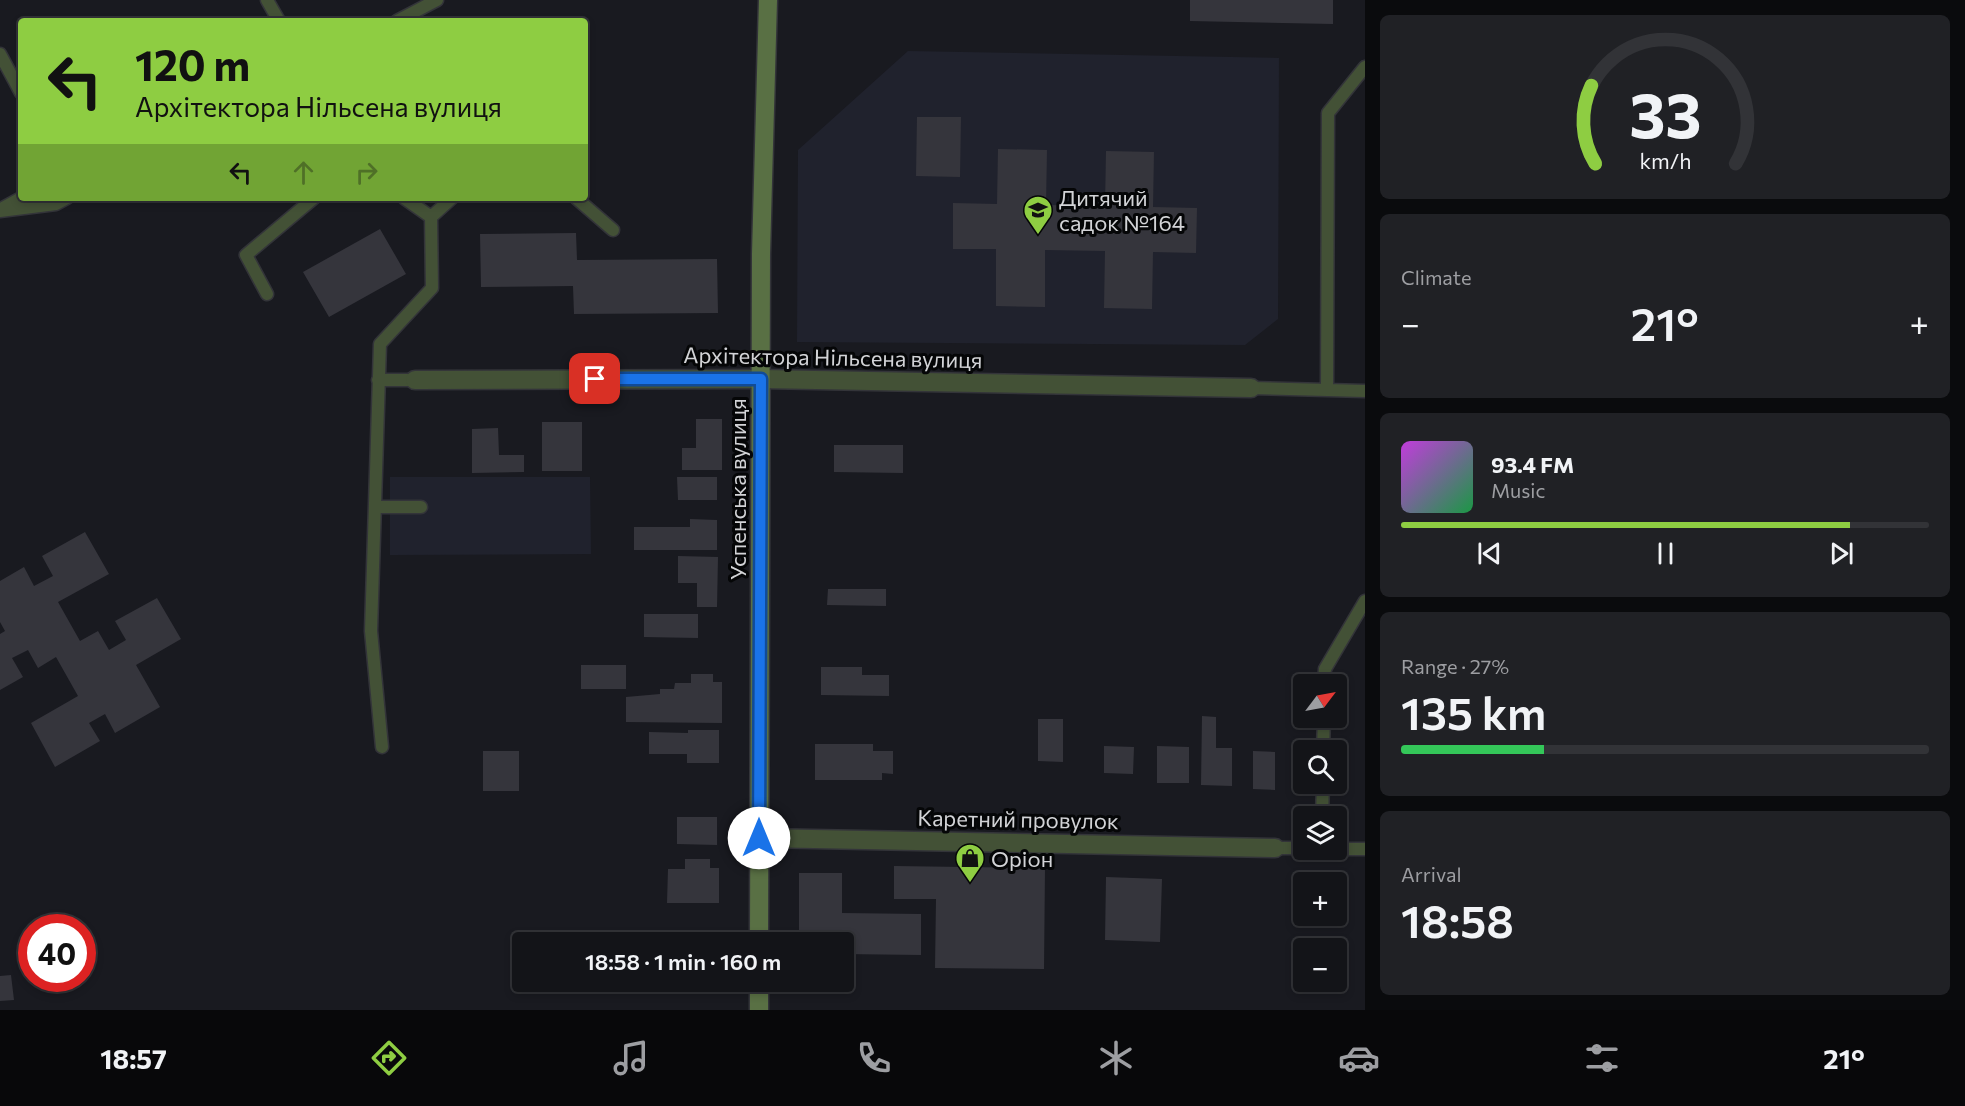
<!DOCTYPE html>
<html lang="en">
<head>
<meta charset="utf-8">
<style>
  :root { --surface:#131418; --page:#202125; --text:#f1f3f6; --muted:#9d9ea2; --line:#323337; --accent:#8ecd42 }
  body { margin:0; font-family:Commissioner,sans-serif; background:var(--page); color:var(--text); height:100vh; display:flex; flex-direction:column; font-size:22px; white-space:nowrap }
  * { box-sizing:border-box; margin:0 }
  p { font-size:20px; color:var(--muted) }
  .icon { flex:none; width:33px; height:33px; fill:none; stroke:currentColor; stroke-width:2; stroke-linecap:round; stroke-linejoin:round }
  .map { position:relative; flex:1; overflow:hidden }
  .side { display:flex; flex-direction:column; gap:15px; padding:15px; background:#0a0b0d; width:600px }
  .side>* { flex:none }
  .banner { position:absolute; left:18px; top:18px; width:570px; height:183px; border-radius:6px; box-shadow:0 3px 9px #0003,0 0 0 2px var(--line); background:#8ecd42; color:#111; overflow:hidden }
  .needle { width:39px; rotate:58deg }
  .controls { position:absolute; left:1293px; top:674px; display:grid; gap:12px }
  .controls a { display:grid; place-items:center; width:54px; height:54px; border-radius:6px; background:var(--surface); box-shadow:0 3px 9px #0003,0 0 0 2px var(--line); font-size:30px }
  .speed { position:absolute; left:18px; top:914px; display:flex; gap:12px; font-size:30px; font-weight:700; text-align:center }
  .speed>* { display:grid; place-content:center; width:78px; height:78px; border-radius:50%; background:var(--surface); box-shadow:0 3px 9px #0003,0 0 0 2px var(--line); line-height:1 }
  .speed .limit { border:9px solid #d22; background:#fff; color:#111 }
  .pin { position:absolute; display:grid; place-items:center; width:51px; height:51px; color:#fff; margin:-26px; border-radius:12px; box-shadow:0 3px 9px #0006 }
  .me { position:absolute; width:66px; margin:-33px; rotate:0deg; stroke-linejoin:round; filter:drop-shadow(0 0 4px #0008) }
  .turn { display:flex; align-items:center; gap:21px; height:126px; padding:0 18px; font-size:27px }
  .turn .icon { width:78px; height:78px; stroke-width:2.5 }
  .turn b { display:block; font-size:42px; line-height:51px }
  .lanes { display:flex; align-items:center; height:57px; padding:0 18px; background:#0003; justify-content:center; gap:30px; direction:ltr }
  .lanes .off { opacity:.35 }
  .big { font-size:45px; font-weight:600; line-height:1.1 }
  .side .tile { flex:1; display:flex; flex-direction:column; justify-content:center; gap:9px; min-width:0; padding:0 21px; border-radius:9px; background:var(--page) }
  .side .dial { align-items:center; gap:0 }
  .dial svg { height:156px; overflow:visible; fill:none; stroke:var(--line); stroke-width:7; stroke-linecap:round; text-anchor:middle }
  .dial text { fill:var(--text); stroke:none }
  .song { display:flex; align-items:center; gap:18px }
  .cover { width:72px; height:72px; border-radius:9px; background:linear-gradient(135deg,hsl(290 70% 55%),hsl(140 70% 35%)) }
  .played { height:6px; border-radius:3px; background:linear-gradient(90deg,var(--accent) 85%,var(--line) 85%) }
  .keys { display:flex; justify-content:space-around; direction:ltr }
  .heat { display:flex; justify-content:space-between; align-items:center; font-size:33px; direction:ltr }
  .charge { height:9px; border-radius:4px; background:linear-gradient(90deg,#34c759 27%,var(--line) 0) }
  .trip { position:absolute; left:512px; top:932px; width:342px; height:60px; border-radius:6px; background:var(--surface); box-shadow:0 3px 9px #0003,0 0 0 2px var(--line); font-weight:600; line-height:60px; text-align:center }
  .menu { display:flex; height:96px; justify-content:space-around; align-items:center; background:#08080a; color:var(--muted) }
  .menu .icon { width:42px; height:42px }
  .menu .current { color:var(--accent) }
  .menu b { font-size:27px; color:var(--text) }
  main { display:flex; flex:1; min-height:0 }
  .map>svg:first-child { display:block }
  .built { fill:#20222d }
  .building { fill:#35353c }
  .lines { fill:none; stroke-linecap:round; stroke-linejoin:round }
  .lane-casing { stroke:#333439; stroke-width:15 }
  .street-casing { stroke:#333439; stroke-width:21 }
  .secondary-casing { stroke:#333439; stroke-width:21 }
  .lane { stroke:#435136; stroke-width:12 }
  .street { stroke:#435136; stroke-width:18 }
  .secondary { stroke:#597044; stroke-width:18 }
  .route-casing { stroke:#114b97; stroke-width:15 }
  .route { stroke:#1a73e8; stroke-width:10 }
  .labels { text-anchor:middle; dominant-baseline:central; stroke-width:6; stroke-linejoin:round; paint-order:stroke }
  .poi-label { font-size:22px; fill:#d2d3d6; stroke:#050607; text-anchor:start }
  .street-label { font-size:22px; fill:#d2d3d6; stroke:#050607 }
</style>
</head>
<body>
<main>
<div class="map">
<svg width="1365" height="1010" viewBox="0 0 1365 1010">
  <rect width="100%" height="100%" fill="#191a20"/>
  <path class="built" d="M 908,51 L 1279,58 L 1278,319 L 1245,345 L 797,342 L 798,150 Z
    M 390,477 L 590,477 L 591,554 L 390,555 Z"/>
  <path class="building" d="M 1190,0 L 1333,0 L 1333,24 L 1190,21 Z
    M 917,117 L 961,117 L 960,177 L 916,176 Z
    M 998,149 L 1047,150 L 1046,205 L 1105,206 L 1106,151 L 1154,152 L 1153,207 L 1197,208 L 1196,253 L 1153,252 L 1152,309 L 1104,308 L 1105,251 L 1045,250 L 1045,307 L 996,306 L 996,249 L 953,249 L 953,203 L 997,204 Z
    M 380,229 L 406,274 L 329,317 L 303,272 Z
    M 576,233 L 577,260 L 717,259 L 718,313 L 574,314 L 573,286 L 481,287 L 480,234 Z
    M 696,419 L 722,419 L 722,470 L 682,470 L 682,448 L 696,448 Z
    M 542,422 L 582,422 L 582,471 L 542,471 Z
    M 498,428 L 499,455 L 524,455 L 524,472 L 472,473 L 472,429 Z
    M 834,445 L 903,445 L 903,473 L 834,472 Z
    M 677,477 L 717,477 L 717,500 L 678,500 Z
    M 690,519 L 717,520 L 717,550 L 634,550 L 634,527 L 690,527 Z
    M 85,532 L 109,574 L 58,602 L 80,641 L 98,631 L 109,650 L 126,640 L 115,621 L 157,598 L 181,639 L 136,665 L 160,707 L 115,733 L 105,714 L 89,723 L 100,741 L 55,767 L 31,723 L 78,696 L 56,657 L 38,668 L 28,650 L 12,658 L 23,677 L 0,690 L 0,634 L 5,631 L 0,622 L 0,581 L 24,567 L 34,586 L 53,576 L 42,556 Z
    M 678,556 L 718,557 L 717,607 L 697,607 L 697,583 L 678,583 Z
    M 828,589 L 886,589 L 886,606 L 827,605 Z
    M 644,614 L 698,614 L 698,638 L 644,637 Z
    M 581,665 L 626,665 L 626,689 L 581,689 Z
    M 821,667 L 862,667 L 862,675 L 889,675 L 889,696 L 821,695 Z
    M 691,674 L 713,674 L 713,682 L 722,682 L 722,723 L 626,722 L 626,697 L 660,694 L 660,689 L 674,689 L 675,683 L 691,683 Z
    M 1202,716 L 1216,717 L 1216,748 L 1232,748 L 1232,786 L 1201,785 Z
    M 1038,719 L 1063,719 L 1063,762 L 1038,761 Z
    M 688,730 L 719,730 L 719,763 L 687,763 L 687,754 L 649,754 L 649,732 L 688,733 Z
    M 815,744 L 873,744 L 873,751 L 893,751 L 893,774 L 882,773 L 882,780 L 815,780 Z
    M 1104,746 L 1134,747 L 1133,774 L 1104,773 Z
    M 1157,746 L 1189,747 L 1189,783 L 1157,783 Z
    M 483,751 L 519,751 L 519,791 L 483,791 Z
    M 1253,751 L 1275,752 L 1275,790 L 1253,789 Z
    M 677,817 L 717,817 L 717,845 L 677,844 Z
    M 685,859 L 710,859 L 710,868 L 719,868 L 719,903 L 667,903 L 668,869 L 685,869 Z
    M 894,866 L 1045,868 L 1044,969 L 935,968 L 936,899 L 894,899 Z
    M 799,873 L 842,873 L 842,913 L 921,914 L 921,955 L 843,954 L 843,942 L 799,942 Z
    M 1106,877 L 1162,879 L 1160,942 L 1105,940 Z
    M 11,975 L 14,1000 L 0,1001 L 0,976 Z
    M 799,981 L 840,981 L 840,993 L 799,993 Z"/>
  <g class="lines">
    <g class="lane-casing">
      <path id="lane" d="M 267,0 L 279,21
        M 397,21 L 437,0
        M 0,54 L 21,93
        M 404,198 L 431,217
        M 576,198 L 613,230
        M 1,209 L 21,198
        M 0,211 L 56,204 L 67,198
        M 267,294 L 246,255 L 314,198
        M 378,380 L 415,380
        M 1251,388 L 1365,391
        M 1327,390 L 1328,113 L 1365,67
        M 375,507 L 421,507
        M 1324,684 L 1325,669 L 1365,601
        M 382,747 L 371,631 L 380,344 L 432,288 L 431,217 L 452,198
        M 1323,750 L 1324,717
        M 1322,816 L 1323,783
        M 1275,848 L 1304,848
        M 1336,849 L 1365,849"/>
    </g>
    <g class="street-casing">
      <path id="street" d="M 415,380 L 761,379 L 1251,388
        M 759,838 L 1275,848"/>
    </g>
    <g class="secondary-casing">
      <path id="secondary" d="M 759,942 L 761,254 L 768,0
        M 759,1010 L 759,981"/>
    </g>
    <use href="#lane" class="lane"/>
    <use href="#street" class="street"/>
    <use href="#secondary" class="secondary"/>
  </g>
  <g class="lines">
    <g class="route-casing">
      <path id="route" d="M 595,379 L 761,379 L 759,838"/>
    </g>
    <use href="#route" class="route"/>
  </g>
  <defs>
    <g id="school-pin" transform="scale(1.5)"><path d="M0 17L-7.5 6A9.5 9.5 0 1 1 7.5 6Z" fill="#8ecd42" stroke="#050607"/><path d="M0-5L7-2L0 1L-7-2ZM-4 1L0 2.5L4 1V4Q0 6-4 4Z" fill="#111"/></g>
    <g id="shop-pin" transform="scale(1.5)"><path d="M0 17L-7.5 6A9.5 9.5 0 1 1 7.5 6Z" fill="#8ecd42" stroke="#050607"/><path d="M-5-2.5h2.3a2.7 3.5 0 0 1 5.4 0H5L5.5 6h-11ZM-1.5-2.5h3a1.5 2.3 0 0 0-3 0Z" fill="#111"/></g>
  </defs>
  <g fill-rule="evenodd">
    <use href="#school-pin" x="1038" y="210"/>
    <use href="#shop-pin" x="970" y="858"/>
  </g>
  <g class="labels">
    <g class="poi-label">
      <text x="1059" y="197">Дитячий<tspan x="1059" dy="25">садок №164</tspan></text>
      <text x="991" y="858">Оріон</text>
    </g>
    <g class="street-label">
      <text transform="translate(833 357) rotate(1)">Архітектора Нільсена вулиця</text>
      <text transform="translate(737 489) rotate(-90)">Успенська вулиця</text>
      <text transform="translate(1018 819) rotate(1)">Каретний провулок</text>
    </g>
  </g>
</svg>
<div class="controls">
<a><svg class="needle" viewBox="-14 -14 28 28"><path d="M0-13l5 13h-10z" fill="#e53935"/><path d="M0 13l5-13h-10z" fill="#9d9ea2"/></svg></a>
<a><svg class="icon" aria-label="search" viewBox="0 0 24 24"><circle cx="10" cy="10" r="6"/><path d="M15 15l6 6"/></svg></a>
<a><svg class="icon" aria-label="layers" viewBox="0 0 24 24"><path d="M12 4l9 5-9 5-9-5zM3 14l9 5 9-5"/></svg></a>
<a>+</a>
<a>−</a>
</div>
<div class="speed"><div class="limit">40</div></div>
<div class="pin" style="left:595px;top:379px;background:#d93025"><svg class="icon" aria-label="arrive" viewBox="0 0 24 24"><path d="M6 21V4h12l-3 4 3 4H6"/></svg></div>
<svg class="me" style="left:759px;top:838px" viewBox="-20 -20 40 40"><circle r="19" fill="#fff"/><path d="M0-13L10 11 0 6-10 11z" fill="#1a73e8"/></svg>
<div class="trip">18:58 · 1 min · 160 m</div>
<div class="banner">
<div class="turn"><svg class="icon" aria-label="left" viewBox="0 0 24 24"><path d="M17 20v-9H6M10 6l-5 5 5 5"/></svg><div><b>120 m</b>Архітектора Нільсена вулиця</div></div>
<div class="lanes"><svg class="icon" aria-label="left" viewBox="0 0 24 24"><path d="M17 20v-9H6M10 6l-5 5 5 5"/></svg><svg class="icon off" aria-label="ahead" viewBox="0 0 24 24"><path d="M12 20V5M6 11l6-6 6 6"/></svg><svg class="icon off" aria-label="right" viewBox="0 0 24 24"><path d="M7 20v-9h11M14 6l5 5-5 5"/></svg></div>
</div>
</div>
<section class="side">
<div class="tile dial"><svg viewBox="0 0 100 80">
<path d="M14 69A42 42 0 1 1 86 69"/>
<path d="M14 69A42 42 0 0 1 12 29" stroke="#8ecd42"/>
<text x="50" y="56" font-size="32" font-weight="700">33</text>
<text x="50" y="72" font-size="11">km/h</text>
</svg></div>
<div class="tile"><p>Climate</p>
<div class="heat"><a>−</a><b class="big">21°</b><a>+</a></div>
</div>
<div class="tile">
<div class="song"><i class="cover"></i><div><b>93.4 FM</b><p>Music</p></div></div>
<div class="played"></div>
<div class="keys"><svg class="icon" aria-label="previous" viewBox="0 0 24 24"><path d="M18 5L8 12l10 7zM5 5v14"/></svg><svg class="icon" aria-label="pause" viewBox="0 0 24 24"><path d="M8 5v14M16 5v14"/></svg><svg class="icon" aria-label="next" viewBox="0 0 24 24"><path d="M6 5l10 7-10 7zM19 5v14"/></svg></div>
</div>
<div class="tile"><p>Range · 27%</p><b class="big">135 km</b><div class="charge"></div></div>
<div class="tile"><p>Arrival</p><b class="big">18:58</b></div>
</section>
</main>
<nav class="menu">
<b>18:57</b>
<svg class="icon current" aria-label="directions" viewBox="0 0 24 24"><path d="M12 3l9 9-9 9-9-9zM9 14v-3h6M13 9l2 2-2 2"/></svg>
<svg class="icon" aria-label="music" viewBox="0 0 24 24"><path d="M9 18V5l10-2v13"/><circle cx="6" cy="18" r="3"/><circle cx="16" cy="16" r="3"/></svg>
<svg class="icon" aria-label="phone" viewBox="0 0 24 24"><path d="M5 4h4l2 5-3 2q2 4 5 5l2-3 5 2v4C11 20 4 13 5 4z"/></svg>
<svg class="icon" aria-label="climate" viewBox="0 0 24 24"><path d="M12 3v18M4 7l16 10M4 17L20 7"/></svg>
<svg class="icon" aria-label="car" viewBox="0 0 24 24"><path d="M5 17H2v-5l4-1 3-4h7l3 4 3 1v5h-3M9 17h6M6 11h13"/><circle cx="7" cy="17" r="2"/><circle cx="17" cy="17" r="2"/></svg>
<svg class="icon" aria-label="filters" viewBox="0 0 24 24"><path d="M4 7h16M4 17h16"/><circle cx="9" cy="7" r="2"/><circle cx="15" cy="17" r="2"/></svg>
<b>21°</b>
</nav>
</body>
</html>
